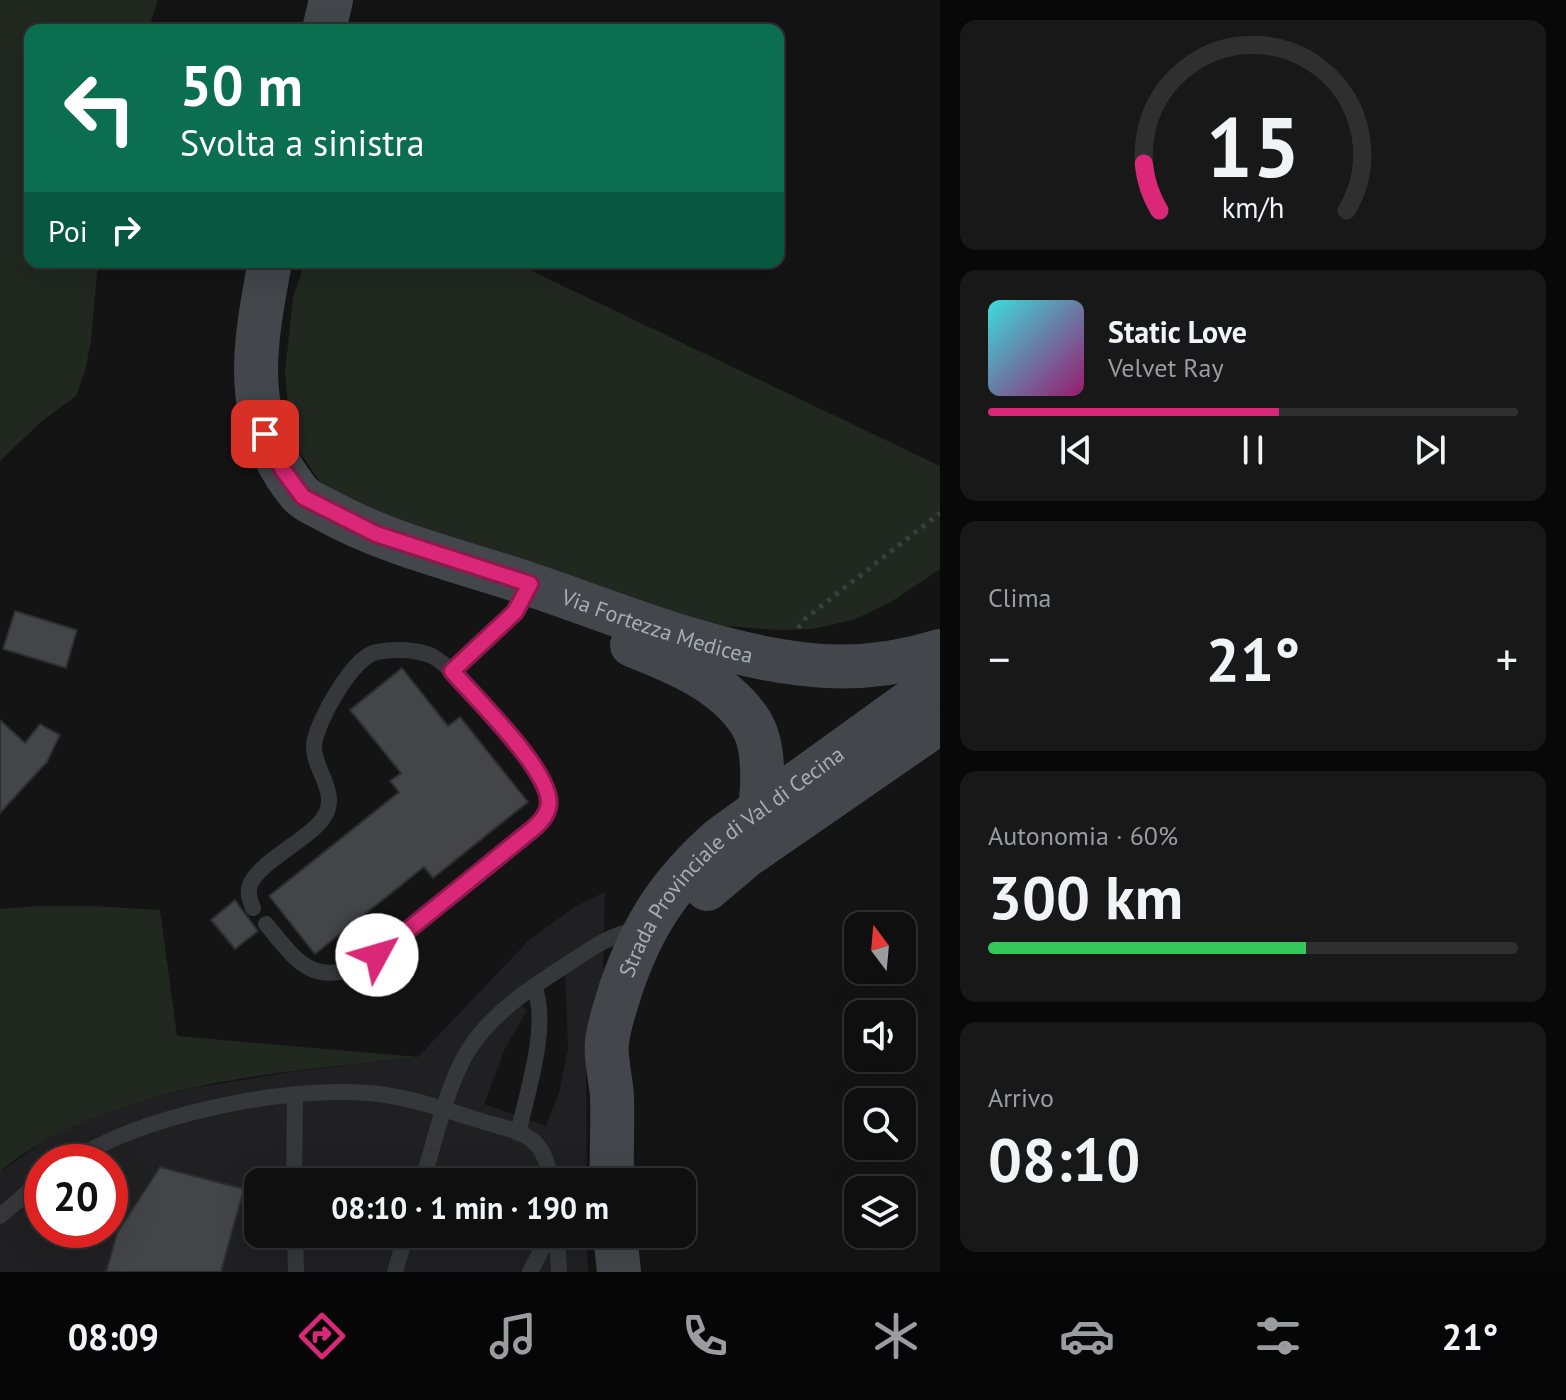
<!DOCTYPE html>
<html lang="it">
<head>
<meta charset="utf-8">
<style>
  :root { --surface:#0f0f10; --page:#181819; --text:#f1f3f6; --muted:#9b9c9f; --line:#2f2f30; --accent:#db2777 }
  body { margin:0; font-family:"PT Sans",sans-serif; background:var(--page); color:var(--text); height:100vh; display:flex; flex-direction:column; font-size:30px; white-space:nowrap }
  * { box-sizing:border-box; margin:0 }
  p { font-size:26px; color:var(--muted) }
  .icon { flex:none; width:44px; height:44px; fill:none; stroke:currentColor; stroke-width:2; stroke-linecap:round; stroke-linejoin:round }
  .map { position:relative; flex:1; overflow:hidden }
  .drawer { display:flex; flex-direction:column; gap:20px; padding:20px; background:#080809; width:626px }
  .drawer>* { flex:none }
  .banner { position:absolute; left:24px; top:24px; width:760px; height:244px; border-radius:16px; box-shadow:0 8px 32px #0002,0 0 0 2px var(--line); background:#0b6e4f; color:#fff; overflow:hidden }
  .needle { width:52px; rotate:344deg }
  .controls { position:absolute; left:844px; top:912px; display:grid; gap:16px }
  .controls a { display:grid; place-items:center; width:72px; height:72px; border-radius:16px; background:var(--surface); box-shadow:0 8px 32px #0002,0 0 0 2px var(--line); font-size:40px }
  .speed { position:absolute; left:24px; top:1144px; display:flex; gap:16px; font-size:40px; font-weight:700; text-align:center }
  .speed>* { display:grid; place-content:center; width:104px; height:104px; border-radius:50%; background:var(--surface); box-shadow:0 8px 32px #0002,0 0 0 2px var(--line); line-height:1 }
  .speed .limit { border:12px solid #d22; background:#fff; color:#111 }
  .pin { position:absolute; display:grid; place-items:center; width:68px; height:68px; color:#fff; margin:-34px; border-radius:16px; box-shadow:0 4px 12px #0006 }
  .me { position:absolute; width:88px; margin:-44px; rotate:51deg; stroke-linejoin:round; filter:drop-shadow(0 0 6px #0008) }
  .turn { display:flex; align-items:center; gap:28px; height:168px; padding:0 24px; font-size:36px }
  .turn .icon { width:104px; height:104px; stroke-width:2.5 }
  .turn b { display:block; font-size:56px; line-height:68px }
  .then { display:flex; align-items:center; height:76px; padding:0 24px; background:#0003; gap:16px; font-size:30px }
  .big { font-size:60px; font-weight:600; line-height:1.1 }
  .drawer .tile { flex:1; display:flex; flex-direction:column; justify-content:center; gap:12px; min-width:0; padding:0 28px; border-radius:16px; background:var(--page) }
  .drawer .dial { align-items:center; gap:0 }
  .dial svg { height:208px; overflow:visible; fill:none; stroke:var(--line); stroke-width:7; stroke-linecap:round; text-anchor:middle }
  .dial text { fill:var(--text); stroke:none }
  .song { display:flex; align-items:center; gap:24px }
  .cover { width:96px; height:96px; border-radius:12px; background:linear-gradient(135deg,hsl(180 70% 55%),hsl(320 70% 35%)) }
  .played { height:8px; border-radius:4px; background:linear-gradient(90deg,var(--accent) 55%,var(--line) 55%) }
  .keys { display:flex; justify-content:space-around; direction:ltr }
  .heat { display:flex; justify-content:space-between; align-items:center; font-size:44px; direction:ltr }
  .charge { height:12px; border-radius:6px; background:linear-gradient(90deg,#34c759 60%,var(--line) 0) }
  .trip { position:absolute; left:244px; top:1168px; width:452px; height:80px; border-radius:16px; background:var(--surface); box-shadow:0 8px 32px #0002,0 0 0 2px var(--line); font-weight:600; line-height:80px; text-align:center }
  .tabs { display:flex; height:128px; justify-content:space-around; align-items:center; background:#060606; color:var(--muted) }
  .tabs .icon { width:56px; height:56px }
  .tabs .selected { color:var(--accent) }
  .tabs b { font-size:36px; color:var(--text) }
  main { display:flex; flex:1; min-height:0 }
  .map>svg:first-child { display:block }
  .built { fill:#202022; fill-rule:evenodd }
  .green { fill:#202820 }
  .building { fill:#434548; stroke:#2e2e31; stroke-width:2 }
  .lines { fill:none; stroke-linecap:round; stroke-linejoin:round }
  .path { stroke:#3b3e41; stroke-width:5; stroke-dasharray:4 6; stroke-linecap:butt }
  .lane { stroke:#35373a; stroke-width:16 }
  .secondary { stroke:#43464a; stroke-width:44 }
  .route-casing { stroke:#8e194d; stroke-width:20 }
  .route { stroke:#db2777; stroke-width:14 }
  .labels { text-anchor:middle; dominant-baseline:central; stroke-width:6; stroke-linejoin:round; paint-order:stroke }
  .street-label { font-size:22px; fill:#a6aeb5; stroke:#0f0f10 }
</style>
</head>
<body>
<main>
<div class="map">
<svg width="940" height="1272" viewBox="0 0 940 1272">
  <rect width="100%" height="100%" fill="#141415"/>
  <path class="built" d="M 605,892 L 603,985 L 586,1065 L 587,1182 L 258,1182 L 258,1234 L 587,1234 L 588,1272 L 0,1272 L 0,1172 L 41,1143 L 87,1118 L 134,1102 L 193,1088 L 297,1071 L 418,1057 L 529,940 L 576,906 ZM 565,970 L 568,1049 L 559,1093 L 546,1126 L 484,1104 L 504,1051 L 527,1010 L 520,1005 ZM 42,1162 L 110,1162 L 110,1230 L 42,1230 Z"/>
  <path class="green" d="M 0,0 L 158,0 L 148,30 L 30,30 L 30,262 L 98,262 L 91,341 L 85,371 L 76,396 L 42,421 L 0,461 Z
    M 305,262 L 513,262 L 940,466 L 940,569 L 891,602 L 853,620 L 812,629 L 777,630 L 715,625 L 413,534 L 322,484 L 302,456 L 290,425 L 285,373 L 293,297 Z
    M 39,906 L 92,906 L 160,910 L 177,1036 L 418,1057 C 297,1071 166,1078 56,1135 C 37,1145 16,1157 0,1172 L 0,909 Z"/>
  <path class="building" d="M 15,611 L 77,630 L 66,668 L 3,649 Z
    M 402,668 L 448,726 L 460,717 L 528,802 L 433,878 L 424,867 L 315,954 L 269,896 L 399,792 L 390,781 L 401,773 L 350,710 Z
    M 0,720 L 25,743 L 40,724 L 60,735 L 47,762 L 0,813 Z
    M 235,900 L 258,931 L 235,949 L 211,920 Z
    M 160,1167 L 244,1189 L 221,1272 L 106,1272 L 117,1233 Z"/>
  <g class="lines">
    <path class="path" d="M 798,628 L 806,618 L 940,513"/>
    <path class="lane" d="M 452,671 L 515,612 L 529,586
      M 253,908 C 250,901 247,893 250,885 C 259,862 306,841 322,820 C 342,793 313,772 314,745 C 316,722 354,655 377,652 C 393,649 417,649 432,656 C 453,665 546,772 549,794 C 551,808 544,817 535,826 L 364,964 C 312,988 296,960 266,924
      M 518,1133 C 527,1094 550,1023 534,987
      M 70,1162 C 143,1115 282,1086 369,1093 C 405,1096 441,1108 475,1119 C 518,1133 544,1130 551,1182
      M 294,1182 L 295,1095
      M 422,1182 C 435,1142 445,1091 466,1054 C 488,1016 530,988 566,965 C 587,951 611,934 637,930
      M 0,1216 L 42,1180
      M 295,1234 L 296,1272
      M 557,1234 L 559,1272
      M 395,1272 L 406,1234
      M 530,1272 L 550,1234"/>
    <g class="secondary">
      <path d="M 324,30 L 331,0"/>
      <path id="s1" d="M 270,262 C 254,347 240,420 299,493 C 306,501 316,505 324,509 C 388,545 461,561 529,584 C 618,614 709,653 802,664 C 849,670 895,665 940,651"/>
      <path d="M 632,645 C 675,662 725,682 751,723 C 765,745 763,784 760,809"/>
      <path d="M 707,889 L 746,856 L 940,722"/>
      <path id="s2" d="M 612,1182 C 611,1153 613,1125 612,1096 C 611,1078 605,1060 607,1042 C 609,1023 616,1006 621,988 C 643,924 670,883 721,838 L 940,680"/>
      <path d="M 615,1234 L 619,1272"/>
    </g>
  </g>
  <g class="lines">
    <g class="route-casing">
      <path id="route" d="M 265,434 L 283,470 L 303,497 L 376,534 L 530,584 L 515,612 L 452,671 C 473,696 558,777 548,808 C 545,820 533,829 524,836 L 377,955"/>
    </g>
    <use href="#route" class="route"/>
  </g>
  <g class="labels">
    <g class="street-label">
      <text stroke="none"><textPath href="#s1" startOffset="626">Via Fortezza Medicea</textPath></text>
      <text stroke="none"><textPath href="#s2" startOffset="368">Strada Provinciale di Val di Cecina</textPath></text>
    </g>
  </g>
</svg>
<div class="controls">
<a><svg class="needle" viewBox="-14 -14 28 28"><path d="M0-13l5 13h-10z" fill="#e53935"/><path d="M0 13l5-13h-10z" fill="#9b9c9f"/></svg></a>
<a><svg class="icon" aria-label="sound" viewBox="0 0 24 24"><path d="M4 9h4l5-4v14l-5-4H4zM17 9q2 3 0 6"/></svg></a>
<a><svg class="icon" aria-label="search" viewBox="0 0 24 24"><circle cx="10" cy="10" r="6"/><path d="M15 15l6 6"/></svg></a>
<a><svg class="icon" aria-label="layers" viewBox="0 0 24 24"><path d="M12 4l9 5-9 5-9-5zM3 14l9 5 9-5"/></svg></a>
</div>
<div class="speed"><div class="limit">20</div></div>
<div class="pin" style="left:265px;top:434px;background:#d93025"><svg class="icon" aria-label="arrive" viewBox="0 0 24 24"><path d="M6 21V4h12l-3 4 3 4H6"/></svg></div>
<svg class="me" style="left:377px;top:955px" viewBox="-20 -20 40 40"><circle r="19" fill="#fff"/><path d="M0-13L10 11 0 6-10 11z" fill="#db2777"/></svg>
<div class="trip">08:10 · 1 min · 190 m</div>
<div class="banner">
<div class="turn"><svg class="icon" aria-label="left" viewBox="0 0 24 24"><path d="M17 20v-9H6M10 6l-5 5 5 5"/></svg><div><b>50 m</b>Svolta a sinistra</div></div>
<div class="then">Poi<svg class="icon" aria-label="right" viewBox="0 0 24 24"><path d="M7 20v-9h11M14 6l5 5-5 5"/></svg></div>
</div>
</div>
<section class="drawer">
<div class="tile dial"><svg viewBox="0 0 100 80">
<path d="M14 69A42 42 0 1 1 86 69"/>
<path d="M14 69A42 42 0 0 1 8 51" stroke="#db2777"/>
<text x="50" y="56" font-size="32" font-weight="700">15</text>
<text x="50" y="72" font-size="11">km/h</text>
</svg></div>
<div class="tile">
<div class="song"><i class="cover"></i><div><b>Static Love</b><p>Velvet Ray</p></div></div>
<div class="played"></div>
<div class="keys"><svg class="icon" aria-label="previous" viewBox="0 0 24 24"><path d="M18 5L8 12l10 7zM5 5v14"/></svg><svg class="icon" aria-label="pause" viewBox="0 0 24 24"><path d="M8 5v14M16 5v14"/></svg><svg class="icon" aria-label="next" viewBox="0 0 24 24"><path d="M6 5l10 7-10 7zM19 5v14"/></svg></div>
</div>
<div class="tile"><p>Clima</p>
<div class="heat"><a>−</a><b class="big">21°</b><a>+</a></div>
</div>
<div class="tile"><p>Autonomia · 60%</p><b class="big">300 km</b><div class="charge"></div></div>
<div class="tile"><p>Arrivo</p><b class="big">08:10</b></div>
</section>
</main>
<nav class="tabs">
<b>08:09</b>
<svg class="icon selected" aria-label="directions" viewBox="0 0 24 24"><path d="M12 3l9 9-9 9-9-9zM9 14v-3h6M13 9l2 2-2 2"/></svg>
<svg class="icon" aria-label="music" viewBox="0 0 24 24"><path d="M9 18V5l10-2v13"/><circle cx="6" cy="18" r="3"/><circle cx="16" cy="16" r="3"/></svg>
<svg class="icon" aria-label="phone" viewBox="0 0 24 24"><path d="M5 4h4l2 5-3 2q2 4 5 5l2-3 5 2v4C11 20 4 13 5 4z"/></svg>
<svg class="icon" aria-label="climate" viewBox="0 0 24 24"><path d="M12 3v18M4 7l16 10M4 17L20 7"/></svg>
<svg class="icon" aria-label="car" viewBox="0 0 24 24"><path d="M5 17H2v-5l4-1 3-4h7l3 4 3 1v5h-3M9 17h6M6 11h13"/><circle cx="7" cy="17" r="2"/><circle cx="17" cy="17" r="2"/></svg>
<svg class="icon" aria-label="filters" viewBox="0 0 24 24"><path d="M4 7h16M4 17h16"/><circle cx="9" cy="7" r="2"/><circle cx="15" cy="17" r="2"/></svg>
<b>21°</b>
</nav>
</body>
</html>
